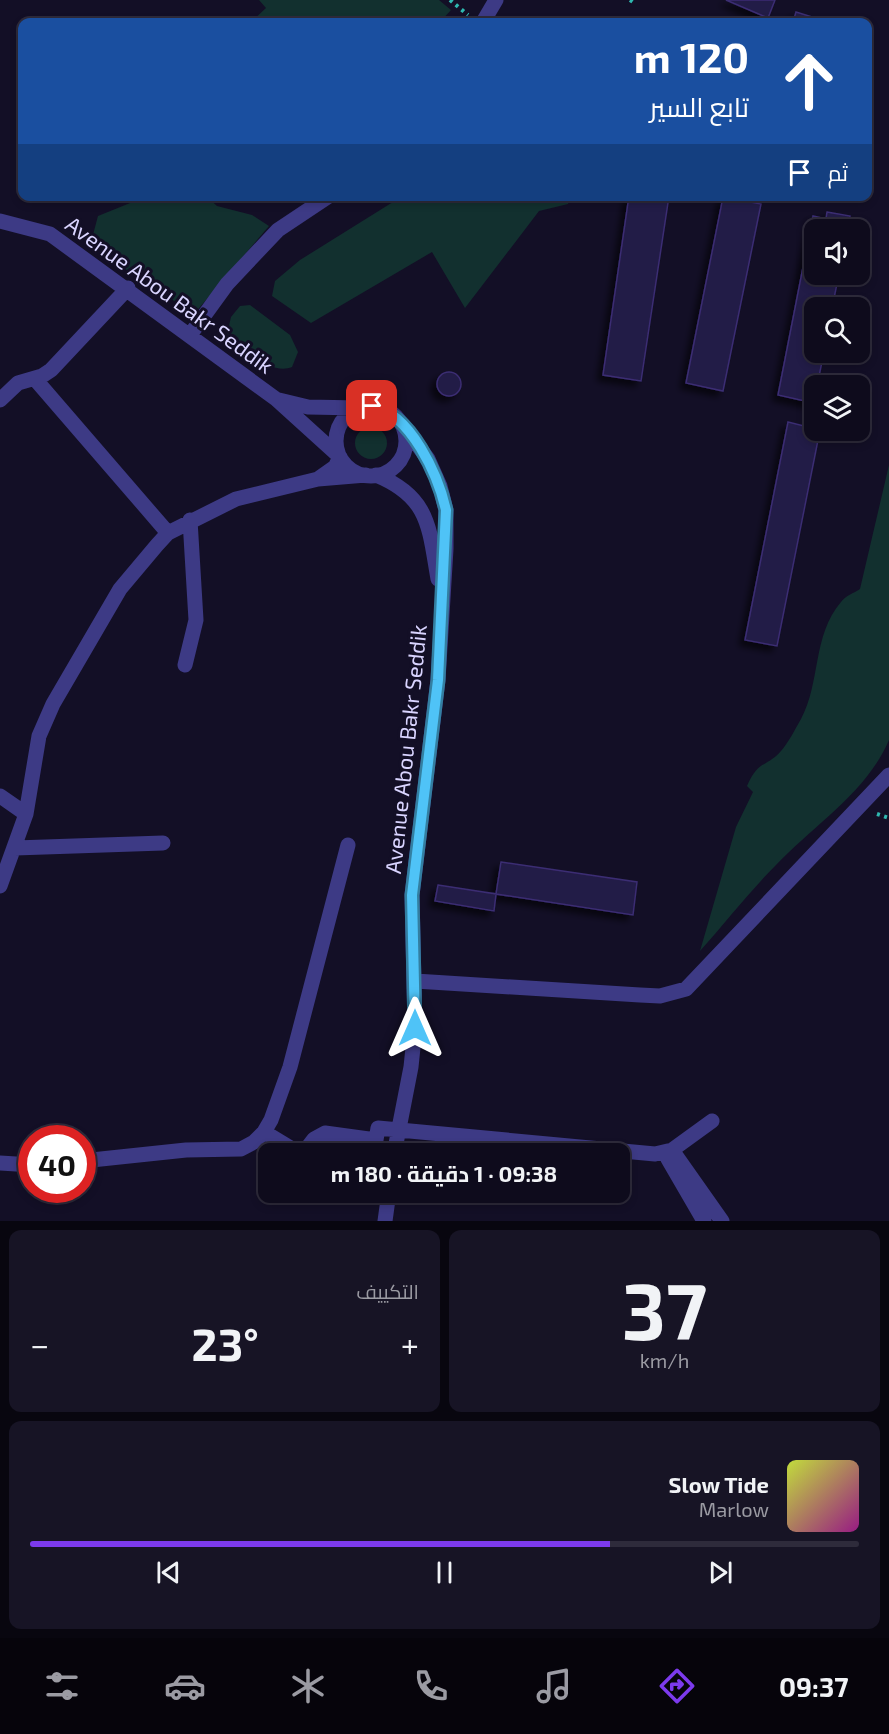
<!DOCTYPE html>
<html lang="ar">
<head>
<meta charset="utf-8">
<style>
  :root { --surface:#0e0b1c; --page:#171425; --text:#f1f3f6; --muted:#9b9ba3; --line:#2e2b3b; --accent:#7c3aed }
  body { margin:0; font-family:"Exo 2",Cairo,sans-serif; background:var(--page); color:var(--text); direction:rtl; height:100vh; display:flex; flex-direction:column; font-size:22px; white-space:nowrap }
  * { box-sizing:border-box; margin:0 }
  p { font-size:20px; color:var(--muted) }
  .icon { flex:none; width:33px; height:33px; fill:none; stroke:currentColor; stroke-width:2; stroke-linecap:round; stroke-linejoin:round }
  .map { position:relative; height:1221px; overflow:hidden; direction:ltr }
  .side { display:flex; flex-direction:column; gap:9px; padding:9px; background:#08060f; flex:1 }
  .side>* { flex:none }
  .guide { position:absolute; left:18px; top:18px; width:854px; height:183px; border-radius:12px; box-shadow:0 3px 9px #0003,0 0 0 2px var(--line); direction:rtl; background:#1a4fa0; color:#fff; overflow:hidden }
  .tools { position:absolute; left:804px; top:219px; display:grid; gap:12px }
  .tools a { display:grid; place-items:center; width:66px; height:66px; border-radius:12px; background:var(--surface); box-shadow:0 3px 9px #0003,0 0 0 2px var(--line); font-size:30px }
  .speed { position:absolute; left:18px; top:1125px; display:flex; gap:12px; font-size:30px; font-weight:700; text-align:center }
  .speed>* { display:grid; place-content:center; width:78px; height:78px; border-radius:50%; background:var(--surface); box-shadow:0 3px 9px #0003,0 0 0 2px var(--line); line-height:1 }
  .speed .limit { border:9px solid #d22; background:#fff; color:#111 }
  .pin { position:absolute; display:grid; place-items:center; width:51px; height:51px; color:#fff; margin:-26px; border-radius:12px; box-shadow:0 3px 9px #0006 }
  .me { position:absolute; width:66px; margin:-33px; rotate:0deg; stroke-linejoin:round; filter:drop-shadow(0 0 4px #0008) }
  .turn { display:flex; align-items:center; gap:21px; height:126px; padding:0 24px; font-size:27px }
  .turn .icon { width:78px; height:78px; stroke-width:2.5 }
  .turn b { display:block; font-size:42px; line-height:51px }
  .then { display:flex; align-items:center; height:57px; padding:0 24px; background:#0003; gap:12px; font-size:22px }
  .big { font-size:45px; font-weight:700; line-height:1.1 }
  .side .tile { flex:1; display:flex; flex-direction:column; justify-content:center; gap:9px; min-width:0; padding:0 21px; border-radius:12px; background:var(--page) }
  .side .dial { align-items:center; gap:0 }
  .dial b { font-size:78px; line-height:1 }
  .song { display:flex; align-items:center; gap:18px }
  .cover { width:72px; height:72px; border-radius:9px; background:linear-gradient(135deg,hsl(70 70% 55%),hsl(310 70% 35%)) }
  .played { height:6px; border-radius:3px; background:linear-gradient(90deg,var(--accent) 70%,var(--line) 70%) }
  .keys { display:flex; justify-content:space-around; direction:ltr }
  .heat { display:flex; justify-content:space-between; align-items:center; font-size:33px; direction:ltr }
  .side .tiles { flex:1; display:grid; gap:9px; grid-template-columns:1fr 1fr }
  .tile:last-child { grid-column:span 2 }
  .trip { position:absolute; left:258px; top:1143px; width:372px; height:60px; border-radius:12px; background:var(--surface); box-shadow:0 3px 9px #0003,0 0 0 2px var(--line); font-weight:700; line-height:60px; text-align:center; direction:rtl }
  .menu { display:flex; height:96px; justify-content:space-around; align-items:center; background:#06040b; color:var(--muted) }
  .menu .icon { width:42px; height:42px }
  .menu .on { color:var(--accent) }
  .menu b { font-size:27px; color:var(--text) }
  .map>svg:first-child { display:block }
  .green { fill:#12302f }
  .building { fill:#241b47; stroke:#3b2d73; stroke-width:1.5; filter:url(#shadow) }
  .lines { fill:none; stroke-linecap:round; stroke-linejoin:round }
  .path { stroke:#2fb8b0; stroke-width:4; stroke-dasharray:3 4.5; stroke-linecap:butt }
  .minor { stroke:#3d3a85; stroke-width:15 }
  .route-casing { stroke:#337fa1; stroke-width:15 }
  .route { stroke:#4fc3f7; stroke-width:10 }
  .labels { text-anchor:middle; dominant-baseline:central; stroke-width:6; stroke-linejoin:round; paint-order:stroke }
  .street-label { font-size:22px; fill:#d9d4ff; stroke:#130f26 }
</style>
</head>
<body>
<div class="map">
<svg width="889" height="1221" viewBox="0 0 889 1221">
  <defs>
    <filter id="shadow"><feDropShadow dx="-5.5" dy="5.5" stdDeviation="3" flood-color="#0009"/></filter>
  </defs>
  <rect width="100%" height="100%" fill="#130f26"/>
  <path class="green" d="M 259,0 L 439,0 L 451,10 L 440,22 L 251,22 L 266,8 Z
    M 145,197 L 207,197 L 217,206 L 252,215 L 269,226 L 194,314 L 90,246 L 98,216 Z
    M 401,197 L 401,196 L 571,197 L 568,204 L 539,211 L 465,308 L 432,252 L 311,323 L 272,296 L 275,281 L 300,260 Z
    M 250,305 L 290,335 L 298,352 L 292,367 C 270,376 244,347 227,334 L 231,317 L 240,306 Z
    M355 443a16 16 0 1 1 32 0a16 16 0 1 1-32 0Z
    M 889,465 L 889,740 C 867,792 814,825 776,865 C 749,892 725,923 700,951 L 736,827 L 753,792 L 747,786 C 759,759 766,768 781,751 C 789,742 795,729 801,719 C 821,682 812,636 841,602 C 845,596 854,593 860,589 Z"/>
  <path class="building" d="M 726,0 L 775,0 L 768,18 Z
    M 796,12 L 828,22 L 793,22 Z
    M 629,196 L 669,196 L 641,381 L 603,375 Z
    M 723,197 L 761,204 L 723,391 L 686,383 Z
    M 827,212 L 850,216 L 847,230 L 814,230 L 814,274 L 839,274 L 832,308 L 814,308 L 814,352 L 824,352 L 817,386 L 814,386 L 814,403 L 778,395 L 813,216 L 826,219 Z
    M437 384a12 12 0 1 1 24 0a12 12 0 1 1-24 0Z
    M 788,422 L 820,430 L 777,646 L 745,640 Z
    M 501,862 L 637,882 L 633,915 L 496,894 Z
    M 438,885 L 496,894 L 494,911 L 435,901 Z"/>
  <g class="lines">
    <path class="path" d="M 450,0 L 468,15
      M 630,0 L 636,4
      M 877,814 L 889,818"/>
    <path class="minor" d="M 483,22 L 496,0
      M 0,221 L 50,234 L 276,399 L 340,457 L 335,467 L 318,479
      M 190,335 L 227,284 L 278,230 L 329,196
      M 35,379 L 168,533
      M 0,400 L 18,383 L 42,376 L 51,370 L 128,288
      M 279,400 L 308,407 L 359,408
      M336 441a35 35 0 1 1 70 0a35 35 0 1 1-70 0Z
      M 376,475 C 430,497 429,528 438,579
      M 185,665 L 196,620 L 190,520
      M 0,796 L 26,814
      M 15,848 L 163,843
      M 0,886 L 26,814 L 39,736 L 53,704 L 120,589 L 157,545 L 168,533 L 236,499 L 318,479 L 366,475
      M 415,981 L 640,995 L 660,996 L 686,989 L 889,775
      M 264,1132 L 297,1152 L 304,1152 L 314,1139 L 325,1133 L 376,1140 L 378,1128 L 655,1154 L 672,1150 L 712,1121
      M 672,1150 L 722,1221
      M 394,1154 L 411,1067 L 415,1028 L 412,895 L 438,680 L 446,549 L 446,510 L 440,486 L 428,459 L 402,424
      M 668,1159 L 704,1221
      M 82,1161 L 186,1150 L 241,1149 L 254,1142 L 264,1132 L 271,1120 L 290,1067 L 348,845
      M 0,1163 L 32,1165
      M 385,1221 L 389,1192"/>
  </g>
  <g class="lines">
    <g class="route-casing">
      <path id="route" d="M 372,406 C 411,414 438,475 446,510 L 438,680 L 412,895 L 415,1028"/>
    </g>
    <use href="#route" class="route"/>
  </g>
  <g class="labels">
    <g class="street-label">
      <text transform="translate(170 294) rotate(36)">Avenue Abou Bakr Seddik</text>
      <text transform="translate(405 749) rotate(-84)">Avenue Abou Bakr Seddik</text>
    </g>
  </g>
</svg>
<div class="tools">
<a><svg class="icon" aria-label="sound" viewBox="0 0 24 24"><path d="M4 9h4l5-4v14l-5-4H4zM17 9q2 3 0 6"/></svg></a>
<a><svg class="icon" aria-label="search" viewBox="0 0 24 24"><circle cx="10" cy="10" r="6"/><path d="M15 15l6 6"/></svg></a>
<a><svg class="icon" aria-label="layers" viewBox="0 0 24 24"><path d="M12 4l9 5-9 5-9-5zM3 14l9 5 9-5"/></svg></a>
</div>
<div class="speed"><div class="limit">40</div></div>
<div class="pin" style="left:372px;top:406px;background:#d93025"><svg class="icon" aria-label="arrive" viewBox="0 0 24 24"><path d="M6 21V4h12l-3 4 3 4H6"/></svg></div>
<svg class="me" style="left:415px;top:1028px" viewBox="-20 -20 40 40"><path d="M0-17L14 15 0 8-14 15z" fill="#4fc3f7" stroke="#fff" stroke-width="4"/></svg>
<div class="trip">09:38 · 1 دقيقة · 180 m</div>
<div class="guide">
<div class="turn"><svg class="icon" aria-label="ahead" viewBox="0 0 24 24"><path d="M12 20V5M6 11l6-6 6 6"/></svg><div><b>120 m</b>تابع السير</div></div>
<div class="then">ثم<svg class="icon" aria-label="arrive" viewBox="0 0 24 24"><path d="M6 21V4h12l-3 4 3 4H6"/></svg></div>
</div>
</div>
<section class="side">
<div class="tiles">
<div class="tile dial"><b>37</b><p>km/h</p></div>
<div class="tile"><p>التكييف</p>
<div class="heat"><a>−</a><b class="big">23°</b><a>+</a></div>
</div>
<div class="tile">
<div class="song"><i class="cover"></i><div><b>Slow Tide</b><p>Marlow</p></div></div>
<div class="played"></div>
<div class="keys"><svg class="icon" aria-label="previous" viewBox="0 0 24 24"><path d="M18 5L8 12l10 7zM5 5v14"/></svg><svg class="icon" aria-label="pause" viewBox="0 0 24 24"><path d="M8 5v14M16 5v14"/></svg><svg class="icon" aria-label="next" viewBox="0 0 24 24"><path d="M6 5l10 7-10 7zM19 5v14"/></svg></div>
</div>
</div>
</section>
<nav class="menu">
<b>09:37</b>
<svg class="icon on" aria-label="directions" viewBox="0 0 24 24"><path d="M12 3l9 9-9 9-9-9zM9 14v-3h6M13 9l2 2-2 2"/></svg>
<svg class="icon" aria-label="music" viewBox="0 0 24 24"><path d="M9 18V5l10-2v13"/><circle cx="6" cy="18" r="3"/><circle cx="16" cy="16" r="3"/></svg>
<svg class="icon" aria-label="phone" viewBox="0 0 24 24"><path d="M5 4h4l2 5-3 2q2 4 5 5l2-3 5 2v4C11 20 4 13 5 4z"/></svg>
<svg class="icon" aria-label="climate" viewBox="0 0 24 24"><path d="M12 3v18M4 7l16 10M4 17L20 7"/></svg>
<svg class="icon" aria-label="car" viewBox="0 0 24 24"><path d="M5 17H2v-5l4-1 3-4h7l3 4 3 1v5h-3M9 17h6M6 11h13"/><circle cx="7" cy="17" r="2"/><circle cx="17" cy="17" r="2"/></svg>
<svg class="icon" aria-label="filters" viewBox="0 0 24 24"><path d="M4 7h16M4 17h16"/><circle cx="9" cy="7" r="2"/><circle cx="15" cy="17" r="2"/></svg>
</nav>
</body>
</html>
